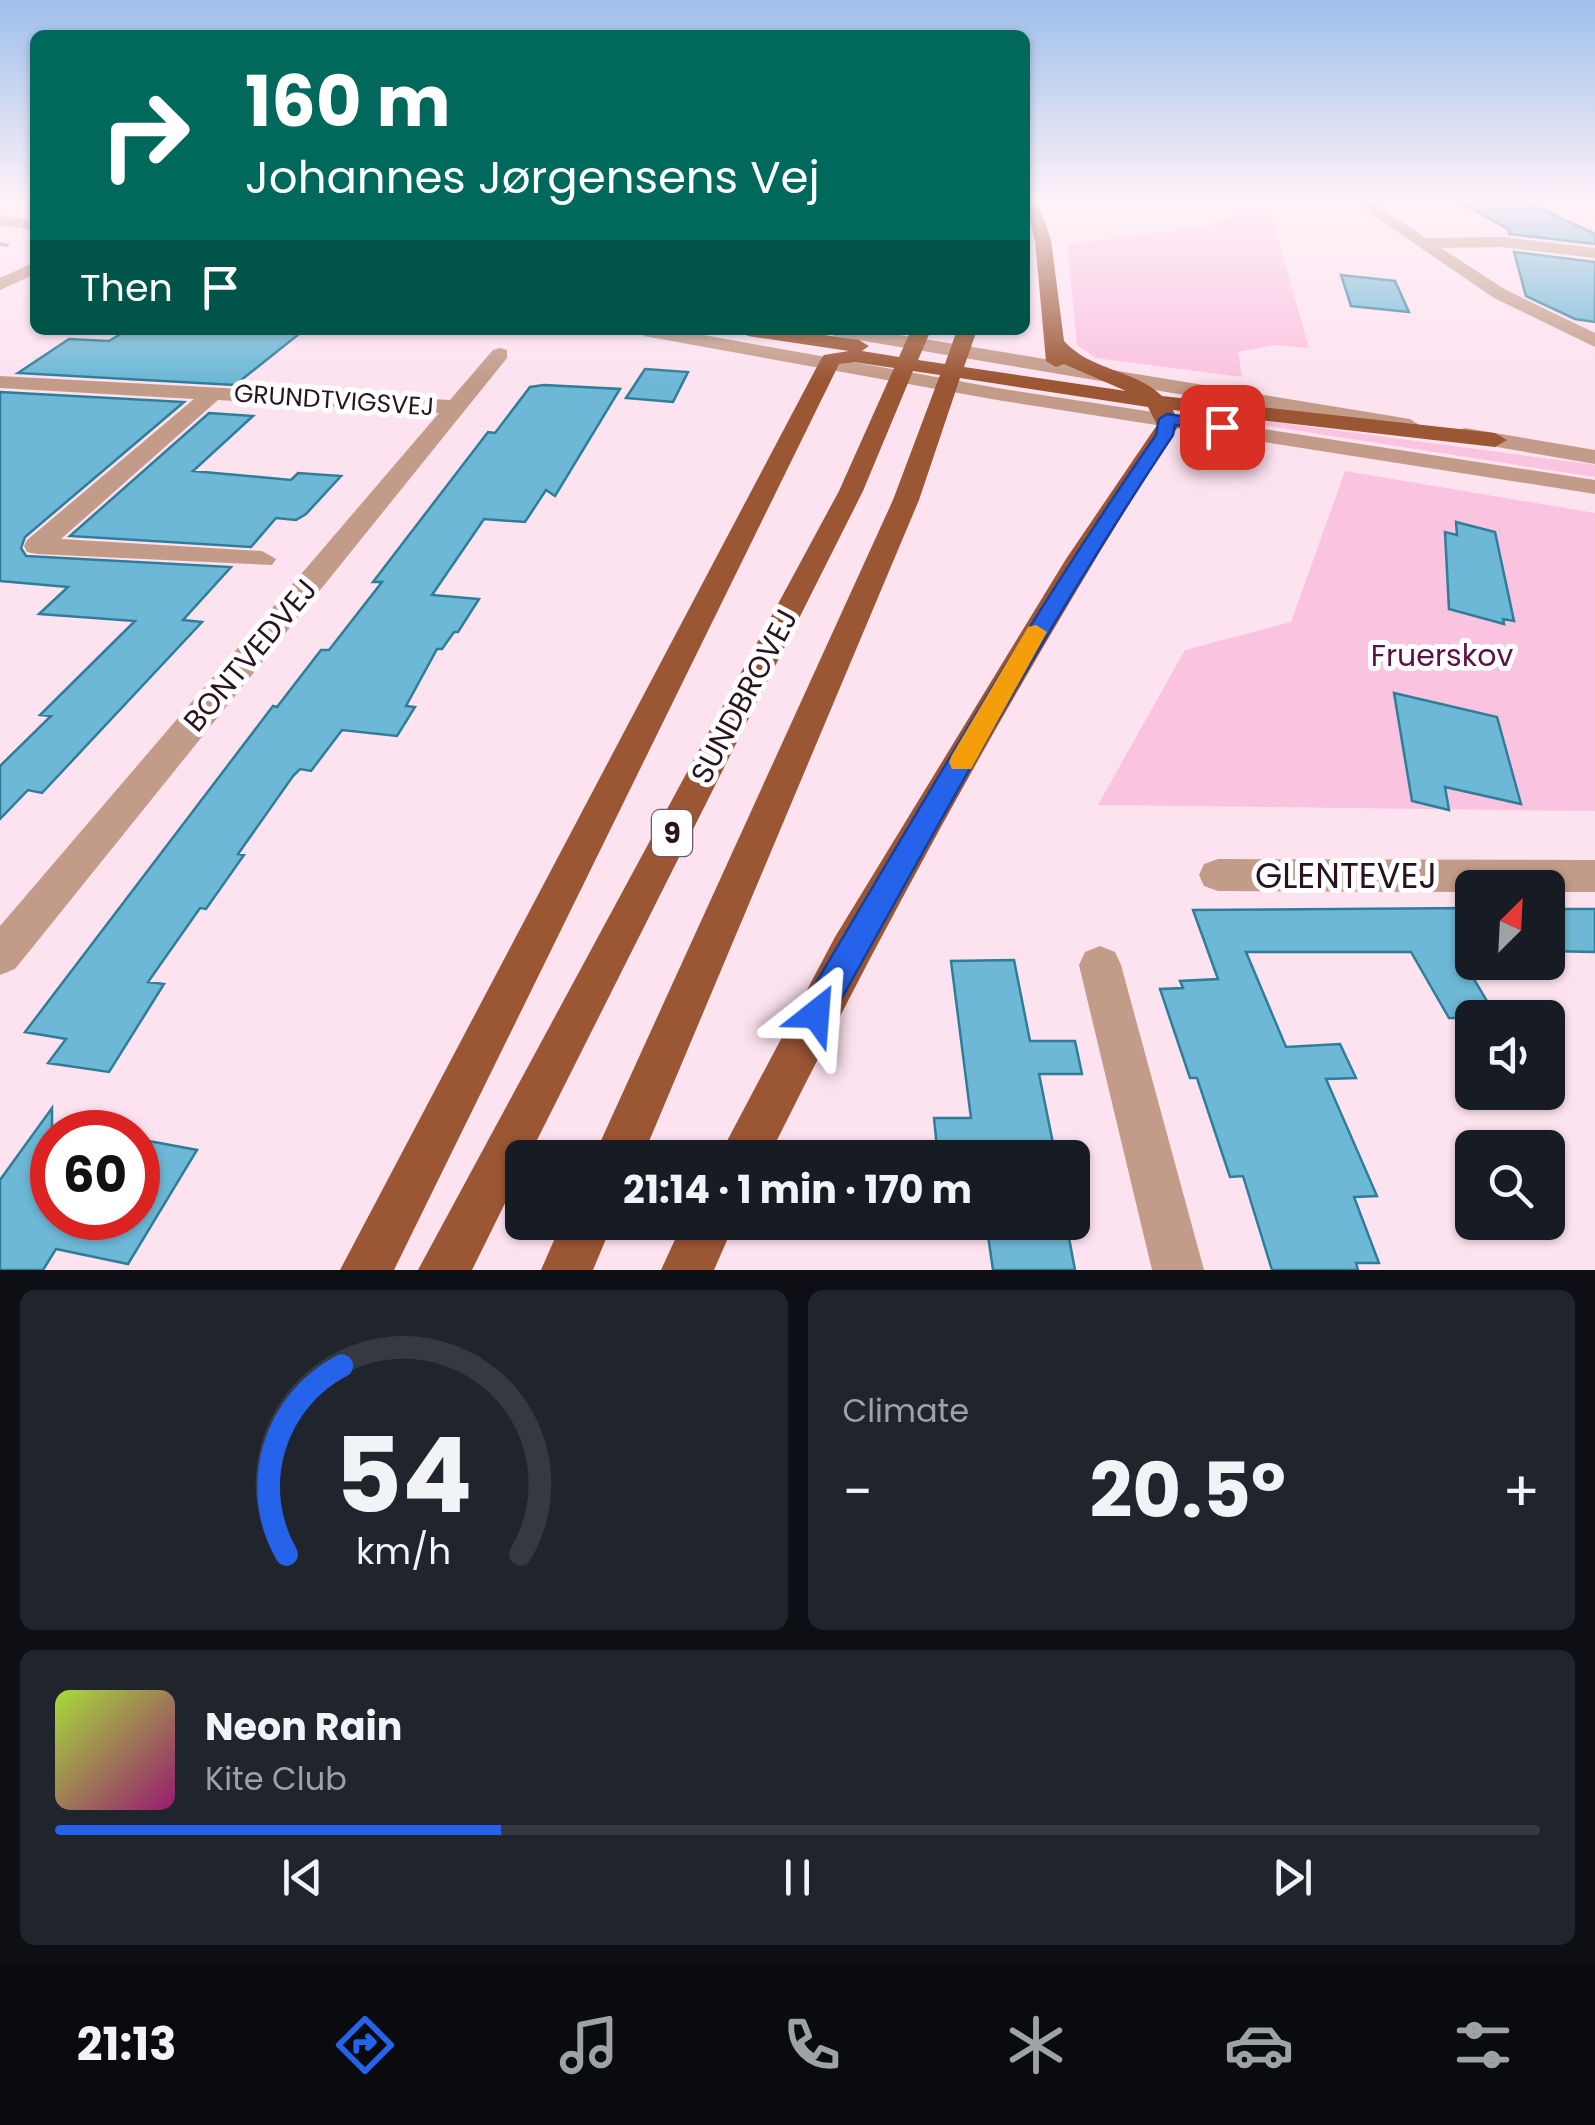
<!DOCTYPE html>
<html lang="en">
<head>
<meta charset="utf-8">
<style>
  :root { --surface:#171b24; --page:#20242c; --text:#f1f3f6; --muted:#9ea1a6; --line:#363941; --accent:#2563eb }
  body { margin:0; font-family:Poppins,sans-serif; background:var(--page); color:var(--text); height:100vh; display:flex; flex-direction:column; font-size:38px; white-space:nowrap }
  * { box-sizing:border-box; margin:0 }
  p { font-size:32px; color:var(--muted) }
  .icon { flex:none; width:55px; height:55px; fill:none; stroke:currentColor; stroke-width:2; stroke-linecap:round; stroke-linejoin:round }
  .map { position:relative; height:1270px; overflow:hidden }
  .panel { display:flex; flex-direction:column; gap:20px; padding:20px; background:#0d0f14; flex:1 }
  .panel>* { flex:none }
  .guide { position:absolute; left:30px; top:30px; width:1000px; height:305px; border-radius:15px; box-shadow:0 2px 8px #0004; background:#00695c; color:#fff; overflow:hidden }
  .needle { width:65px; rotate:24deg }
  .fabs { position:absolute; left:1455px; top:870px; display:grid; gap:20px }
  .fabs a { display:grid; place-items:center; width:110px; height:110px; border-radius:15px; background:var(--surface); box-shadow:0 2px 8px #0004; font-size:50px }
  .speed { position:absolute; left:30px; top:1110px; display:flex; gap:20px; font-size:50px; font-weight:700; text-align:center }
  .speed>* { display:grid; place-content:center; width:130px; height:130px; border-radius:50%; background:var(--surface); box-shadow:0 2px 8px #0004; line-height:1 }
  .speed .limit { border:15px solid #d22; background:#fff; color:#111 }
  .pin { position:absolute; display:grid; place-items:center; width:85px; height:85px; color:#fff; margin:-42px; border-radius:20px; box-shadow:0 5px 15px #0006 }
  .me { position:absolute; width:110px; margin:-55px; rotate:28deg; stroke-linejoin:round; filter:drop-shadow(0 0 8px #0008) }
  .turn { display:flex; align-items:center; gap:35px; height:210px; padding:0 50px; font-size:45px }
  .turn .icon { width:130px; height:130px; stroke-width:2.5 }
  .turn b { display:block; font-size:70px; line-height:85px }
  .then { display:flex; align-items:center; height:95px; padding:0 50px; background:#0003; gap:20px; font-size:38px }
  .big { font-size:75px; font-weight:700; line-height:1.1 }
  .panel .tile { flex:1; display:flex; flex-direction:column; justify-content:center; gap:15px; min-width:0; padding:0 35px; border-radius:15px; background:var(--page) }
  .panel .dial { align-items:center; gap:0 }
  .dial svg { height:260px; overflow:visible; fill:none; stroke:var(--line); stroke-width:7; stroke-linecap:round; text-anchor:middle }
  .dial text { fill:var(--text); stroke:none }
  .song { display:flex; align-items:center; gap:30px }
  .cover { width:120px; height:120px; border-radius:15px; background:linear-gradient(135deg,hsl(80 70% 55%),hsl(320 70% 35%)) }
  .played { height:10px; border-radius:5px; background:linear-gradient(90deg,var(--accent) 30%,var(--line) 30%) }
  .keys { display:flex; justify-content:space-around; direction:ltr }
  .heat { display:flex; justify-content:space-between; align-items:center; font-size:55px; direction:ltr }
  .panel .tiles { flex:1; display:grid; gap:20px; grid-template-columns:1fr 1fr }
  .tile:last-child { grid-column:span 2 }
  .trip { position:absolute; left:505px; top:1140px; width:585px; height:100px; border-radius:15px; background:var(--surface); box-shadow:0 2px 8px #0004; font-weight:700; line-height:100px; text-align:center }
  .tab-bar { display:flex; height:160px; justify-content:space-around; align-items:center; background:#090b0e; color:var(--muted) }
  .tab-bar .icon { width:70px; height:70px }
  .tab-bar .current { color:var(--accent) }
  .tab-bar b { font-size:45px; color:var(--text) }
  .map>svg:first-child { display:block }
  .green { fill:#fac3e0 }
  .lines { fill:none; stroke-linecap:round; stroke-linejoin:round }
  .stream { fill:#9e97b4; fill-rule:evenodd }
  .building { fill:#6db8d6; stroke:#2f7d99; stroke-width:2.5 }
  .minor { fill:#c39b89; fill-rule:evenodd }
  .tertiary { fill:#c39b89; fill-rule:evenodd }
  .primary { fill:#9b5634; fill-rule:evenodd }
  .route { fill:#2563eb; stroke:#184099; stroke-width:2.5 }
  .slow { fill:#f59e0b }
  .labels { text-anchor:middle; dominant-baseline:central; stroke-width:10; stroke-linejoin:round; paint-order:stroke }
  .far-street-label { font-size:25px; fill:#2a1321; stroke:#fff }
  .shield { fill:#fff; stroke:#6a5a64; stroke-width:2.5 }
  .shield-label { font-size:28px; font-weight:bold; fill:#2a1321 }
  .street-label { font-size:30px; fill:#2a1321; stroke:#fff }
  .park-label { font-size:30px; fill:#5d1043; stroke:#fff }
  .near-street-label { font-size:35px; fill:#2a1321; stroke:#fff }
</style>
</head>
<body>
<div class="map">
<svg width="1595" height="1270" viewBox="0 0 1595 1270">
  <rect width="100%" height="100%" fill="#fde2f0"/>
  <path class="green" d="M 1268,204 L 1309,348 L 1275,345 L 1238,352 L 1242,377 L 1096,358 L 1077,345 L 1067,244 L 1203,227 Z
    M 1198,412 L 1595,465 L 1595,477 L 1198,415 Z
    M 1345,471 L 1595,513 L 1595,811 L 1098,805 L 1185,650 L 1291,622 Z"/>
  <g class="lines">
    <path class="stream" d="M 0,242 L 9,244 L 10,245 L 7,247 L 0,246 Z"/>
  </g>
  <path class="building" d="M 1459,202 L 1527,202 L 1595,234 L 1595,244 L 1509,234 L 1508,229 Z
    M 1514,252 L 1595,262 L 1595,322 L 1575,319 L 1526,296 Z
    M 1341,275 L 1395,281 L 1409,312 L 1351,306 Z
    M 127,330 L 304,330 L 235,385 L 18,373 L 69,339 L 109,341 Z
    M 645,369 L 688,372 L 673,402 L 626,398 Z
    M 544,385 L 620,389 L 555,496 L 546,490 L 525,522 L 484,519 L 432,595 L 479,599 L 458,632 L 454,632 L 442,649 L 437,649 L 406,706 L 415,707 L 397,736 L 342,730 L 311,771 L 300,769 L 293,776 L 238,854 L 244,855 L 206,909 L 200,908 L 148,982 L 164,984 L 109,1072 L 48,1063 L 66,1039 L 25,1032 L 273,706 L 277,707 L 321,650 L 329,650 L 382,582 L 373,582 L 488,432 L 495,433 L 530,387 Z
    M 0,392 L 184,402 L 25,537 L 21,548 L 26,556 L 231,567 L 183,620 L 202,622 L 42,793 L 28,790 L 0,819 L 0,766 L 51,716 L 40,715 L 135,621 L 39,614 L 68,587 L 0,581 Z
    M 209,413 L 253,416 L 193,471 L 291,480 L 298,473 L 341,476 L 306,514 L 296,520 L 276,518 L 251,547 L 70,536 Z
    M 1456,522 L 1495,532 L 1514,621 L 1503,619 L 1504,624 L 1449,609 L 1445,532 L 1457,535 Z
    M 1394,693 L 1497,717 L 1521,804 L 1445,787 L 1449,810 L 1412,801 Z
    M 1472,908 L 1472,976 L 1497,1018 L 1449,1018 L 1411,952 L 1246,952 L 1286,1047 L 1340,1044 L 1356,1078 L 1326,1079 L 1377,1196 L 1354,1197 L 1379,1263 L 1356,1263 L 1358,1270 L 1272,1270 L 1243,1176 L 1230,1177 L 1197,1078 L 1190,1078 L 1160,989 L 1183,988 L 1180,981 L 1218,979 L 1193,910 Z
    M 1548,909 L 1595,909 L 1595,952 L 1548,951 Z
    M 1014,960 L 1030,1041 L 1075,1041 L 1082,1074 L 1039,1074 L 1056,1158 L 938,1158 L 934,1118 L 971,1118 L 951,961 Z
    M 52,1108 L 52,1218 L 138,1218 L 138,1139 L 197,1150 L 128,1264 L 56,1249 L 43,1270 L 0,1270 L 0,1180 Z
    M 986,1222 L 1066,1222 L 1075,1270 L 993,1270 Z"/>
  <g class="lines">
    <path class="minor" d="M 1354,202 L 1371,202 L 1426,238 L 1502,237 L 1595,248 L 1595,258 L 1502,247 L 1441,248 L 1506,290 L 1595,333 L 1595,347 L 1494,298 Z
      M 500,348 L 507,350 L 507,358 L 15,969 L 0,975 L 0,926 L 439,413 L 218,400 L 61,539 L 262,551 L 276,559 L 272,565 L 37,554 L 27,552 L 24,546 L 27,540 L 194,399 L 0,388 L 0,376 L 450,400 L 493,350 Z
      M 1218,859 L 1595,860 L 1595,892 L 1548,892 L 1548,888 L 1472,888 L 1472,892 L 1218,891 L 1204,886 L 1199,875 L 1204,864 Z
      M 1100,946 L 1115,952 L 1121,965 L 1204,1270 L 1152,1270 L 1079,965 L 1085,952 Z"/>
    <path class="tertiary" d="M 0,215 L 35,221 L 35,231 L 0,225 Z
      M 35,262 L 35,274 L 0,290 L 0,278 Z
      M 634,330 L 676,330 L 997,388 L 1595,480 L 1595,494 L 997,400 L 644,336 Z
      M 824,330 L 869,330 L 1410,419 L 1421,426 L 1410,433 L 834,336 Z
      M 1465,428 L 1595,450 L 1595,464 L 1457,440 L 1454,435 L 1457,430 Z"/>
    <path class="primary" d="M 1025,202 L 1038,202 L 1051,240 L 1064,341 C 1091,371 1134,369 1162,396 L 1495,433 L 1507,440 L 1495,447 L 1173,410 L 1179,425 C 1028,661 893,907 768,1158 L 718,1158 L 835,937 L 1066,559 L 1157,425 L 1148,407 L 960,378 L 919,500 L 642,1158 L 593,1158 L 893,500 L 940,375 L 913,371 L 863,491 L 528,1158 L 522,1158 L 522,1169 L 472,1270 L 418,1270 L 839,491 L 894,368 L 854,362 L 839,364 L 394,1270 L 340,1270 L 821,359 L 824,355 L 849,351 L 748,336 L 738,330 L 789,330 L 859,340 L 869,346 L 862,351 L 899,357 L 911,330 L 931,330 L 918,360 L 945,364 L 957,330 L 977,330 L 964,367 L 1126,391 L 1064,364 L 1056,367 L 1046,361 L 1035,240 Z
      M 562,1222 L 613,1222 L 593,1270 L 541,1270 Z
      M 683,1222 L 735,1222 L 714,1270 L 661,1270 Z"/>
  </g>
  <linearGradient id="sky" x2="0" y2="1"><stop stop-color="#9ebfec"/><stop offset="0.53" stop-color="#fef2f8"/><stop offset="1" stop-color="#fef2f8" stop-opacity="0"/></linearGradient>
  <rect width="1595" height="380" fill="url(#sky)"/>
  <path class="route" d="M 1167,414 L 1222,422 L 1230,427 L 1222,432 L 1175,425 L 1173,435 C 1046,625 938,825 827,1025 L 816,1030 L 804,1025 L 799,1014 L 804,1003 C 918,811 1029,618 1156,435 L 1159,419 Z"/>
  <path class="slow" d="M 1036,625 L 1047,632 L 971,769 L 952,769 L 949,762 L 952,755 L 1028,627 Z"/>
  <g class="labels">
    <g class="far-street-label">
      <text transform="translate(334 400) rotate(4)">GRUNDTVIGSVEJ</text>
    </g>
    <rect class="shield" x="652" y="810" width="40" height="46" rx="8"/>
    <g class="shield-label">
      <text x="672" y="833">9</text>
    </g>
    <g class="street-label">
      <text transform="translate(250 655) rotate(-50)">BONTVEDVEJ</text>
      <text transform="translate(744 696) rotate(-62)">SUNDBROVEJ</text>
    </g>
    <g class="park-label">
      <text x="1442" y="655">Fruerskov</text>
    </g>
    <g class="near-street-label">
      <text x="1346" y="875">GLENTEVEJ</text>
    </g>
  </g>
</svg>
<div class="fabs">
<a><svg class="needle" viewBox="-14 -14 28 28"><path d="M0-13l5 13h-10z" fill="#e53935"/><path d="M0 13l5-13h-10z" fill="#9ea1a6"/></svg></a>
<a><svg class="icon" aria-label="sound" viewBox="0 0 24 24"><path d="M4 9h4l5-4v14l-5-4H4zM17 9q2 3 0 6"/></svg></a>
<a><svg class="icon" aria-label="search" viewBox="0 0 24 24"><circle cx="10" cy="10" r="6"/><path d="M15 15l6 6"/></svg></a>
</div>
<div class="speed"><div class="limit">60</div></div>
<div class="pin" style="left:1222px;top:427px;background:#d93025"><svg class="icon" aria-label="arrive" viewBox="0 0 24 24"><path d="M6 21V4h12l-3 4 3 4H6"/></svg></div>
<svg class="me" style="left:816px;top:1014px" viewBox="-20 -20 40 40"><path d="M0-17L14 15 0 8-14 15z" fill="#2563eb" stroke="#fff" stroke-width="4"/></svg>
<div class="trip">21:14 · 1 min · 170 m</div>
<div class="guide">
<div class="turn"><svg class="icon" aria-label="right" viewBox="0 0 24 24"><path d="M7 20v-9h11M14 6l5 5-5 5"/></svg><div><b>160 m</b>Johannes Jørgensens Vej</div></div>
<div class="then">Then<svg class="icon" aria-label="arrive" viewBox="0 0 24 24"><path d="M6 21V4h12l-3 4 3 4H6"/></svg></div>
</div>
</div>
<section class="panel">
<div class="tiles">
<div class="tile dial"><svg viewBox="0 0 100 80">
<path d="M14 69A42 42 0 1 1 86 69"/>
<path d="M14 69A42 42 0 0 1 31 11" stroke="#2563eb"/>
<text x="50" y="56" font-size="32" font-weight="700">54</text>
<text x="50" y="72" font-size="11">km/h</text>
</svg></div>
<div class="tile"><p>Climate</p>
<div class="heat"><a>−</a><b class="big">20.5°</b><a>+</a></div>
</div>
<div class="tile">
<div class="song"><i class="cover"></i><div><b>Neon Rain</b><p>Kite Club</p></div></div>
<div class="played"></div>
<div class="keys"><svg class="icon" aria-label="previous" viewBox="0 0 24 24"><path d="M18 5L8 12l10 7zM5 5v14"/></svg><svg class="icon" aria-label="pause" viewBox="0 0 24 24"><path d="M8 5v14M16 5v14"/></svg><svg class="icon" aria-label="next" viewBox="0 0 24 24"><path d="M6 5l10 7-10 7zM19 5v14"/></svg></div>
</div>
</div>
</section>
<nav class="tab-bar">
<b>21:13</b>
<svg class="icon current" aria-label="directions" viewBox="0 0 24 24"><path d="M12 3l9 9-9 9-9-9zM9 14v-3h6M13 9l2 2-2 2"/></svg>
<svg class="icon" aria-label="music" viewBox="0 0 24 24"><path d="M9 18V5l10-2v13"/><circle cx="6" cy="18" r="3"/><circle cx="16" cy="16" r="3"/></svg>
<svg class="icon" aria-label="phone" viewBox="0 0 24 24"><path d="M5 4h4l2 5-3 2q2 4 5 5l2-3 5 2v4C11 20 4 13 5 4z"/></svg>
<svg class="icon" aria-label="climate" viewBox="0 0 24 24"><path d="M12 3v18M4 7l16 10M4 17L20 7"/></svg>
<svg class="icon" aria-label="car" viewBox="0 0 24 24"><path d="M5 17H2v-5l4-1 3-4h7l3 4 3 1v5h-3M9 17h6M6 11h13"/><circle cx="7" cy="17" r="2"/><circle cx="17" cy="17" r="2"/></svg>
<svg class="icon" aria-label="filters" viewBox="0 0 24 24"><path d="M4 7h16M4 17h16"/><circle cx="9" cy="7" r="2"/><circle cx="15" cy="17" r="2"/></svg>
</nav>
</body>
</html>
